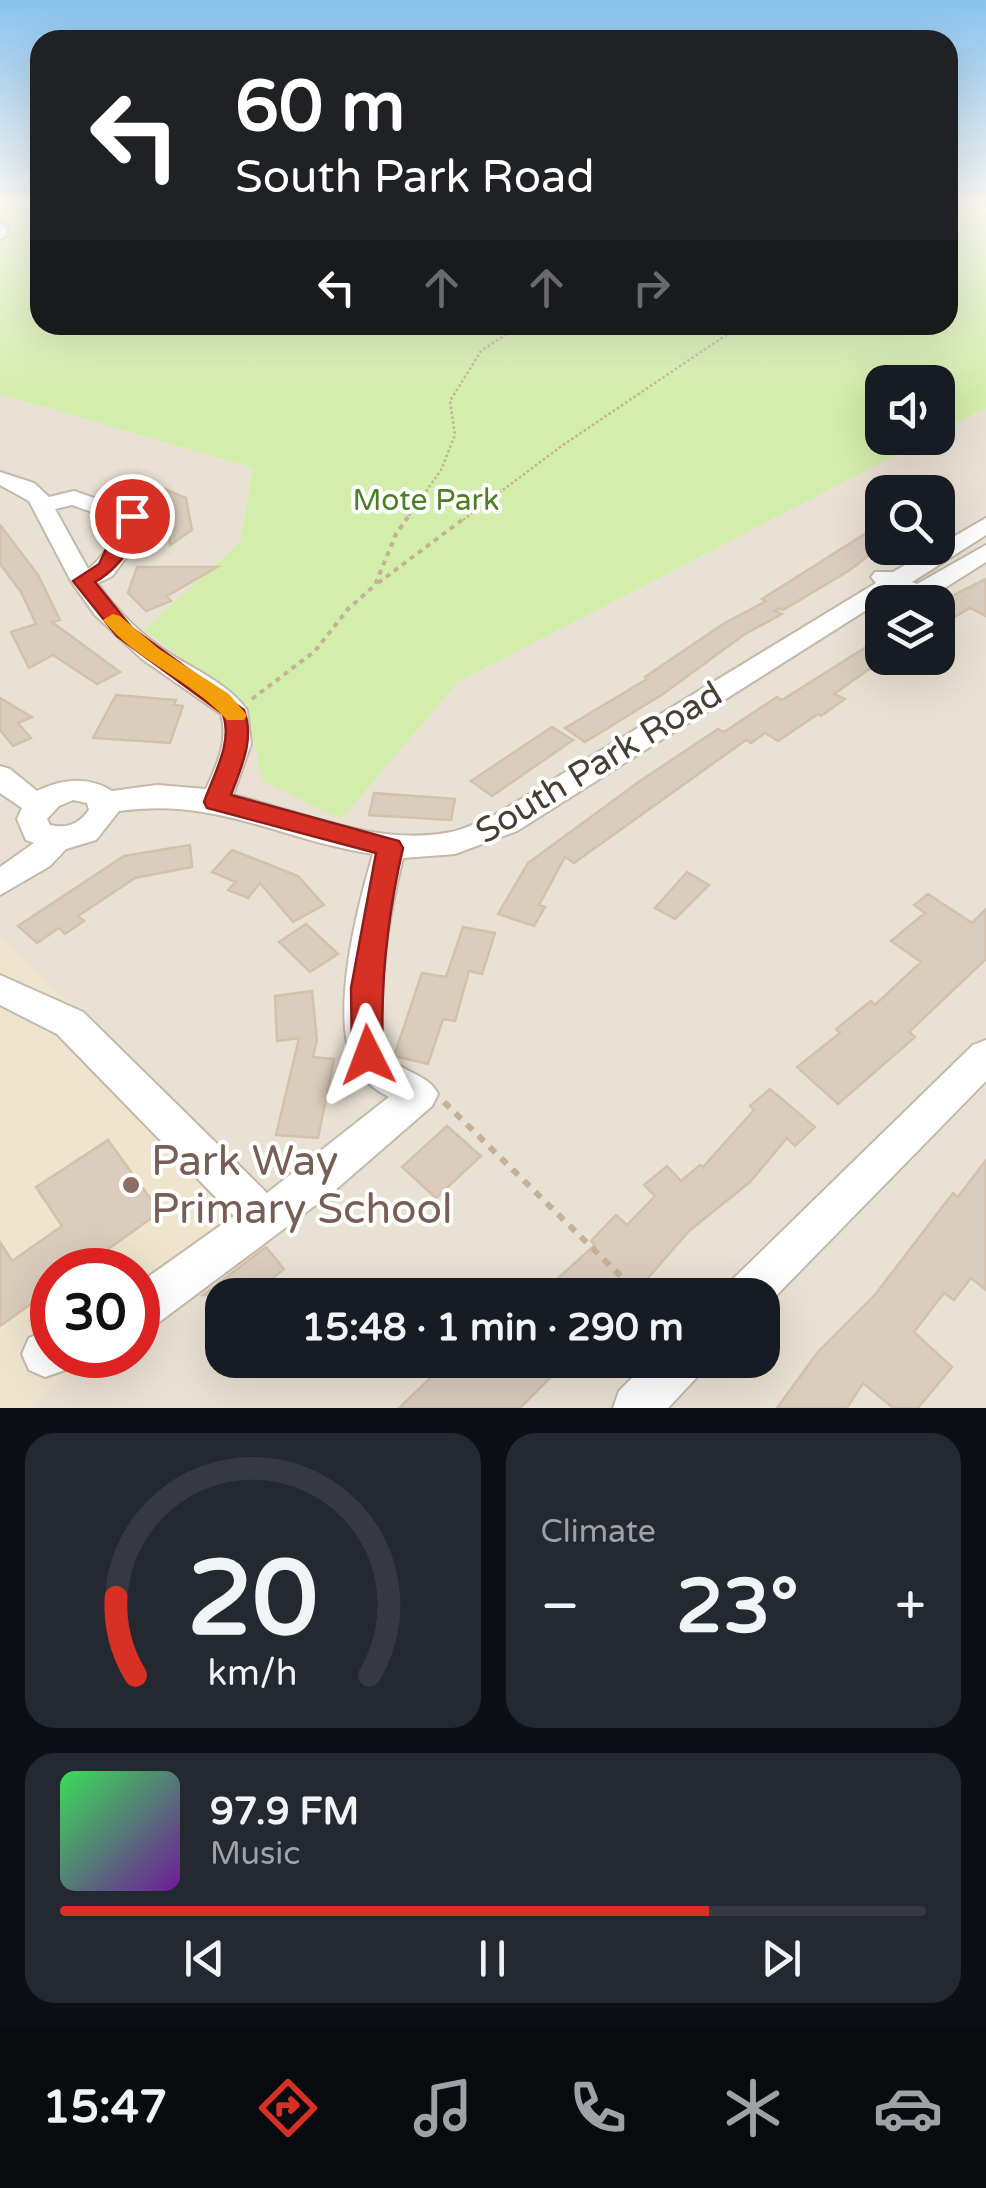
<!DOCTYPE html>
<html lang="en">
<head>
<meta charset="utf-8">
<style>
  :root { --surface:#171b24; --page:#242831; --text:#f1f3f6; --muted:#9ea1a6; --line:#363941; --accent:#d93025 }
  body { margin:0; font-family:"Varela Round",sans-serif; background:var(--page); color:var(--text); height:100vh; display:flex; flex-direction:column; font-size:38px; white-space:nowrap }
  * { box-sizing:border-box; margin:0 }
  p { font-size:32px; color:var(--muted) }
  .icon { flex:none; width:55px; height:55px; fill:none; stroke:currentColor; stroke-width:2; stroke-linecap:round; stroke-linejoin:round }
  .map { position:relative; height:1408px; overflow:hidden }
  .side { display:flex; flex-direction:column; gap:25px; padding:25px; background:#0d0f14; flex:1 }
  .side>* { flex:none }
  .top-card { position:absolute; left:30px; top:30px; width:928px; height:305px; border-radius:30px; box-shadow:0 10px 40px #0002; background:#202124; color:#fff; overflow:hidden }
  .controls { position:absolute; left:865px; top:365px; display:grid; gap:20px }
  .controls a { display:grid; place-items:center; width:90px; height:90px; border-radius:20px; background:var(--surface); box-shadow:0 10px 40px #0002; font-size:50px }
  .speed { position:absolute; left:30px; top:1248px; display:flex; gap:20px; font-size:50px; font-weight:700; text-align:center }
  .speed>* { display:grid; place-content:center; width:130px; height:130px; border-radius:50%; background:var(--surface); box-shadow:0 10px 40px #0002; line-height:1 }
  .speed .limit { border:15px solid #d22; background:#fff; color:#111 }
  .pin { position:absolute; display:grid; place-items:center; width:85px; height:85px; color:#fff; margin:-42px; border:5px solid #fff; border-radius:50%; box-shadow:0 2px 10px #0007 }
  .me { position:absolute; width:110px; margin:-55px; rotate:357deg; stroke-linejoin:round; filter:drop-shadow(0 0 8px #0008) }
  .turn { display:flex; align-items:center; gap:35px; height:210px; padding:0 40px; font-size:45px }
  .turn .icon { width:130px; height:130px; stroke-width:2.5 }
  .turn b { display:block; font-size:70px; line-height:85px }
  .lanes { display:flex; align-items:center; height:95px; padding:0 40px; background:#0003; justify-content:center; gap:50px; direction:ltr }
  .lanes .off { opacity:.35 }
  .big { font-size:75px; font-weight:700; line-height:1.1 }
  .side .tile { flex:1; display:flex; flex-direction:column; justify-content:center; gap:15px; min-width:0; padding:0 35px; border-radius:30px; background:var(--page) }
  .side .dial { align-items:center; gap:0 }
  .dial svg { height:260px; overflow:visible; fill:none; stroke:var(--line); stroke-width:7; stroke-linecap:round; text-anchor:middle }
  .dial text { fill:var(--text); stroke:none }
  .song { display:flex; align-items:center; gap:30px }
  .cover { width:120px; height:120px; border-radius:15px; background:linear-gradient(135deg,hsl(130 70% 55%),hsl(280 70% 35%)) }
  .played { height:10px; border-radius:5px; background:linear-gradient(90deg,var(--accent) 75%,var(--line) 75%) }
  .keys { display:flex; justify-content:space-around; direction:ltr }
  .heat { display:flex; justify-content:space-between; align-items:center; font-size:55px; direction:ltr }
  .side .tiles { flex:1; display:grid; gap:25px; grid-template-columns:1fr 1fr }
  .tile:last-child { grid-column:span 2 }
  .trip { position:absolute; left:205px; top:1278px; width:575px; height:100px; border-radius:30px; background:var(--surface); box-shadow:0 10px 40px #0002; font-weight:700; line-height:100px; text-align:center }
  .tabs { display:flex; height:160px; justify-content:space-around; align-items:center; background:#090b0e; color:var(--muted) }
  .tabs .icon { width:70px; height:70px }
  .tabs .selected { color:var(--accent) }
  .tabs b { font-size:45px; color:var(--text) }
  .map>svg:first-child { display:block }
  .residential { fill:#e9e1d3; fill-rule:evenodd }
  .education { fill:#efe4ce }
  .green { fill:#d3edaa }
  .building { fill:#dacdbd; stroke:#d3c1ac; stroke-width:2.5 }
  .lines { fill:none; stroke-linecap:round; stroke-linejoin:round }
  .minor-casing { stroke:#c4b9aa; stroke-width:4 }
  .path-far2 { stroke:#c4b197; stroke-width:2.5; stroke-dasharray:2.5 2.5; stroke-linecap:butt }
  .path-far1 { stroke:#c4b197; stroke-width:4; stroke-dasharray:5 5; stroke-linecap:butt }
  .path { stroke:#c4b197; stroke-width:6; stroke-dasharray:8 8; stroke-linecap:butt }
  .minor { fill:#fff; fill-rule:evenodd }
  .route { fill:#d93025; stroke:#8d1f18; stroke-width:2.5 }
  .slow { fill:#f59e0b }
  .education-dot { fill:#8d6e63; stroke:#fff; stroke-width:4 }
  .labels { text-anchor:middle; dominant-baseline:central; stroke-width:8; stroke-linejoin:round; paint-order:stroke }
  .far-park-label { font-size:30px; fill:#4b7f22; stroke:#fff }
  .street-label { font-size:35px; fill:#483f34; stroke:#fff }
  .near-education-label { font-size:42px; fill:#785e54; stroke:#fff; text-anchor:start }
</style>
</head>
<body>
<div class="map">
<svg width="986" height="1408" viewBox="0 0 986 1408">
  <rect width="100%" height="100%" fill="#f4efe5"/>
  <path class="residential" d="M 0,394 L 253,468 L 240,542 L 145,630 L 245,704 L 264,781 L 341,818 L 458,682 L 929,438 L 938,438 L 938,433 L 986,408 L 986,1408 L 0,1408 ZM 882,492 L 938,492 L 938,548 L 882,548 ZM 882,602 L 938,602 L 938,658 L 882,658 ZM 52,1270 L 138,1270 L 138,1355 L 52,1355 ZM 222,1295 L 762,1295 L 762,1360 L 222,1360 Z"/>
  <path class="education" d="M 0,937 L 275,1198 L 339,1171 L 138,1324 L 138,1270 L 52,1270 L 52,1355 L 97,1355 L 27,1408 L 0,1408 Z"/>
  <path class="green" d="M 0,201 L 40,201 L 40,325 L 948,325 L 948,201 L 986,201 L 986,408 L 938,433 L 938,382 L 882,382 L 882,438 L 929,438 L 458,682 L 341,819 L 263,781 L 245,704 L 144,630 L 240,542 L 253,468 L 0,394 Z"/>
  <path class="building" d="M 162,488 L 186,498 L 192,530 L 170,545 Z
    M 882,523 L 882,545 L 850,570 L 783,610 L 779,608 L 775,611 L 782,614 L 745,634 L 663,694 L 585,742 L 565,728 L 647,679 L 645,677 L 723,624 L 766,601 L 762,599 Z
    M 0,525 L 38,575 L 60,620 L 52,622 L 120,672 L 97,684 L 53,655 L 29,668 L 11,632 L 36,624 L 21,592 L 0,564 Z
    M 137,567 L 217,567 L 167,596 L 171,601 L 146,611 L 128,593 Z
    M 986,579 L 986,616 L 970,608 L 949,620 L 938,615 L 938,603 Z
    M 882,637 L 882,660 L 834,694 L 845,699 L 821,716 L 818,714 L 778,741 L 765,733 L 751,743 L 746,740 L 574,863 L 565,857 L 539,905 L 545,907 L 534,926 L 498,914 L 528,863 L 640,781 L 718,729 L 724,732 L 777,697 L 782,700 Z
    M 116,695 L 176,700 L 174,705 L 183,706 L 170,743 L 93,738 Z
    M 0,698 L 32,717 L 18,723 L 31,738 L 13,746 L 0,730 Z
    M 552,727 L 573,740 L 492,796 L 471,781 Z
    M 374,793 L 455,799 L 451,820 L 369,815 Z
    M 190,845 L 192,867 L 135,878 L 78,916 L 84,921 L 65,934 L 59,928 L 37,943 L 18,926 L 124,856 Z
    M 232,850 L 298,876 L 324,905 L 293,922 L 260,883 L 248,898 L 228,890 L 236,882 L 212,872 Z
    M 687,872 L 709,885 L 675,919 L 655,908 Z
    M 928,894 L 972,923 L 986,909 L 986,959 L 909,1032 L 915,1037 L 838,1104 L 797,1067 L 840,1033 L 836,1029 L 871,1001 L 875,1005 L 921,962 L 891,941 L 925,913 L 914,905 Z
    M 306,924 L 338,954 L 310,972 L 279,942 Z
    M 463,927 L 495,933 L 482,974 L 469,971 L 455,1021 L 443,1019 L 428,1064 L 394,1056 L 422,973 L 446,977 Z
    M 312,991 L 317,1040 L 313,1057 L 334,1059 L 318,1138 L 276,1135 L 299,1038 L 277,1041 L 275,996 Z
    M 770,1089 L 815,1127 L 795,1146 L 787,1138 L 750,1182 L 689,1231 L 633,1295 L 570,1295 L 556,1280 L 595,1245 L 591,1241 L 616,1215 L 627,1225 L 655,1196 L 644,1185 L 667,1166 L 681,1181 L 700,1165 L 703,1167 L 754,1110 L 750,1106 Z
    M 447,1126 L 481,1156 L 436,1198 L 402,1167 Z
    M 108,1140 L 160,1212 L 79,1270 L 52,1270 L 52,1289 L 0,1326 L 0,1242 L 12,1261 L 62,1226 L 36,1187 Z
    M 986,1160 L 986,1290 L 971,1278 L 954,1300 L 944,1293 L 914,1332 L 952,1367 L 918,1408 L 893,1408 L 863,1383 L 847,1408 L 777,1408 L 817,1353 L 874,1296 L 953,1193 L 958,1197 Z
    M 266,1247 L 284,1269 L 252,1295 L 203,1295 Z
    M 449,1360 L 568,1360 L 520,1408 L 399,1408 Z"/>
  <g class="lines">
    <g class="minor-casing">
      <path id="minor" d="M 0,223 L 7,227 L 7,235 L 0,239 Z
        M 0,472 L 34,483 L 49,497 L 74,491 L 146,516 L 149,521 C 148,525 116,573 112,576 C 108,579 102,581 97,583 C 115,608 139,633 164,650 C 191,668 228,683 247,710 L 251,744 L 233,795 C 303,812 377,847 451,832 C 465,829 481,821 495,815 L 876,583 L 871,577 L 875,572 L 893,572 L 986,518 L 986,535 L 912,582 L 917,584 L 986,545 L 986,562 L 927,599 L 918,601 L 895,592 L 517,831 L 455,854 L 403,858 C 393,897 370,1015 386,1051 C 396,1073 428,1072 438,1094 L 432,1106 L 333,1192 L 154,1326 L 138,1332 L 138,1284 L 234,1216 L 57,1034 L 0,1005 L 0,975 L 83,1012 L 267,1193 L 389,1097 C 372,1088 359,1078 352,1060 C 331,1009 358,905 373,854 C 280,840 218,797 119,811 L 96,840 L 66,849 L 50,866 L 0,895 L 0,867 L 34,843 L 26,840 L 17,819 L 22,808 L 0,793 L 0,766 L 10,769 L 37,791 C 62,779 88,776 112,791 L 157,785 L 206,789 C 217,765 229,740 221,714 L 142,659 L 95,615 L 71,581 L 29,501 L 0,485 ZM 72,505 L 126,524 C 118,535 98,563 88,569 L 55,509 ZM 73,800 L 87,803 L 89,810 C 79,824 67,829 50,825 L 47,819 L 59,806 Z
        M 986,1040 L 986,1081 L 762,1310 L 762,1295 L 725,1295 L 732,1280 L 973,1045 Z
        M 45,1331 L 52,1331 L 52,1355 L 74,1355 L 68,1369 L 45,1377 L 29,1370 L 22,1354 L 29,1338 Z
        M 650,1360 L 705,1360 L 698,1376 L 668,1408 L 613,1408 L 619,1391 Z"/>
    </g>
    <path class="path-far2" d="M 406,520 L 441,470 L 455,435 L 450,401 L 481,351 L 520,325
      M 463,520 L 563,445 L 741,325"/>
    <path class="path-far1" d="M 378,583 L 466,517
      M 252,699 L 315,651 L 348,609 L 375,585 L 396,534 L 408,517"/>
    <path class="path" d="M 444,1102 L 640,1295"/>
    <use href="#minor" class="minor"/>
  </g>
  <linearGradient id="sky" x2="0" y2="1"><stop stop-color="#89c2ee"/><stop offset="0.51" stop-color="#faf8f3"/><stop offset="1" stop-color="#faf8f3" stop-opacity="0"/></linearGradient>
  <rect width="986" height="398" fill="url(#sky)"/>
  <path class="route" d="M 132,511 L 145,517 L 147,528 C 130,548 117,570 95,582 L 132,628 L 244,710 C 255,740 241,767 231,795 L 399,841 L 403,848 C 387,917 380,984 383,1055 L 379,1064 L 368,1068 L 357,1064 L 352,1055 L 351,988 L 376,853 L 207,808 L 204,802 C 214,774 233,742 223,714 L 117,636 L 73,581 L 99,564 L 108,545 L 128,526 L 123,516 Z"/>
  <path class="slow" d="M 113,614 L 120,616 L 159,649 L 229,694 L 247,715 L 244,720 L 227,720 C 192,680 137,662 103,620 Z"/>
  <circle class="education-dot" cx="131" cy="1185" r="10"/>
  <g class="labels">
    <g class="far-park-label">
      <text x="426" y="500">Mote Park</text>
    </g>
    <g class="street-label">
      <text transform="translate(599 763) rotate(-31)">South Park Road</text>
    </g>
    <g class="near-education-label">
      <text x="151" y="1161">Park Way<tspan x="151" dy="48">Primary School</tspan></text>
    </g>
  </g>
</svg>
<div class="controls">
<a><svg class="icon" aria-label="sound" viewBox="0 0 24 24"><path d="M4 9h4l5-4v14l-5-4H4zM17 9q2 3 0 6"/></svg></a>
<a><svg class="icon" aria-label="search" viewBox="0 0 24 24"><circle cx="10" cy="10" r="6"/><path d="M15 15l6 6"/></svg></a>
<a><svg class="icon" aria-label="layers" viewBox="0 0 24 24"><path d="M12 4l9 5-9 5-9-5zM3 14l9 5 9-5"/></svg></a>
</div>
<div class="speed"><div class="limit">30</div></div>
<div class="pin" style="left:132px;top:516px;background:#d93025"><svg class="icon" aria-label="arrive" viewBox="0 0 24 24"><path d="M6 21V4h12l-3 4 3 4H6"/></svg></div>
<svg class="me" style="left:368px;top:1055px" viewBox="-20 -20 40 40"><path d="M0-17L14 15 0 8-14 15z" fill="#d93025" stroke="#fff" stroke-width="4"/></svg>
<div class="trip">15:48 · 1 min · 290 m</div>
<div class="top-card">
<div class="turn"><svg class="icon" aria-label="left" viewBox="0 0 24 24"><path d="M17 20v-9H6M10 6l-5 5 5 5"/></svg><div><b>60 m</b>South Park Road</div></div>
<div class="lanes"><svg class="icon" aria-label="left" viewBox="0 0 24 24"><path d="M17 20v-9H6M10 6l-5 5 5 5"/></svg><svg class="icon off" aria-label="ahead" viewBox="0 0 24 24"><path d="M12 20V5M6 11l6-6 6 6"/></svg><svg class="icon off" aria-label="ahead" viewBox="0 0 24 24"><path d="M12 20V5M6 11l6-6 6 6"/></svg><svg class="icon off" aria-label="right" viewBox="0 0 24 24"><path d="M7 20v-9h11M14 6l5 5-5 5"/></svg></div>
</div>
</div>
<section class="side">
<div class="tiles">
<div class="tile dial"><svg viewBox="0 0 100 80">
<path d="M14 69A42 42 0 1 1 86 69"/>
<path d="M14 69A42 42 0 0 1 8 45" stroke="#d93025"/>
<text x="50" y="56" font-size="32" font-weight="700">20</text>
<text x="50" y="72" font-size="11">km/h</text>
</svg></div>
<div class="tile"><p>Climate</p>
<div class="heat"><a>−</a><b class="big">23°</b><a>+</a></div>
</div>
<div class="tile">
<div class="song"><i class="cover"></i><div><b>97.9 FM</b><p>Music</p></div></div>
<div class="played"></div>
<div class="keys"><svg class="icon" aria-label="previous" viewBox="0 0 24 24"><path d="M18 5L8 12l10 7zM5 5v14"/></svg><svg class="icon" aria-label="pause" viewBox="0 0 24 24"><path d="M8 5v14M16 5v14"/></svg><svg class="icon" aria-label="next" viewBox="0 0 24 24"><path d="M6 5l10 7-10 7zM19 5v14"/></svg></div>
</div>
</div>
</section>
<nav class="tabs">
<b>15:47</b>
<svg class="icon selected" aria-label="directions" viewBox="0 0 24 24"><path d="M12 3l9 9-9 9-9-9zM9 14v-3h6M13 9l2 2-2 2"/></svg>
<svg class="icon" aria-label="music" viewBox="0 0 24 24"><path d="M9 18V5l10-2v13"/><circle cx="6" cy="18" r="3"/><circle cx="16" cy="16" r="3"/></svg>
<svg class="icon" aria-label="phone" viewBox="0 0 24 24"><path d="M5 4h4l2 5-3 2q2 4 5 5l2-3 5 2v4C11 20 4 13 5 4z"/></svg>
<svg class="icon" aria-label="climate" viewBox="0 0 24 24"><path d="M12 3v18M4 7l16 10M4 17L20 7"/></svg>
<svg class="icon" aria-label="car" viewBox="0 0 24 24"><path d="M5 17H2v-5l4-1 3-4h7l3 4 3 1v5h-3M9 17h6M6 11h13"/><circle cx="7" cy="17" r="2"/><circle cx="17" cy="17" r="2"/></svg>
</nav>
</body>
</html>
